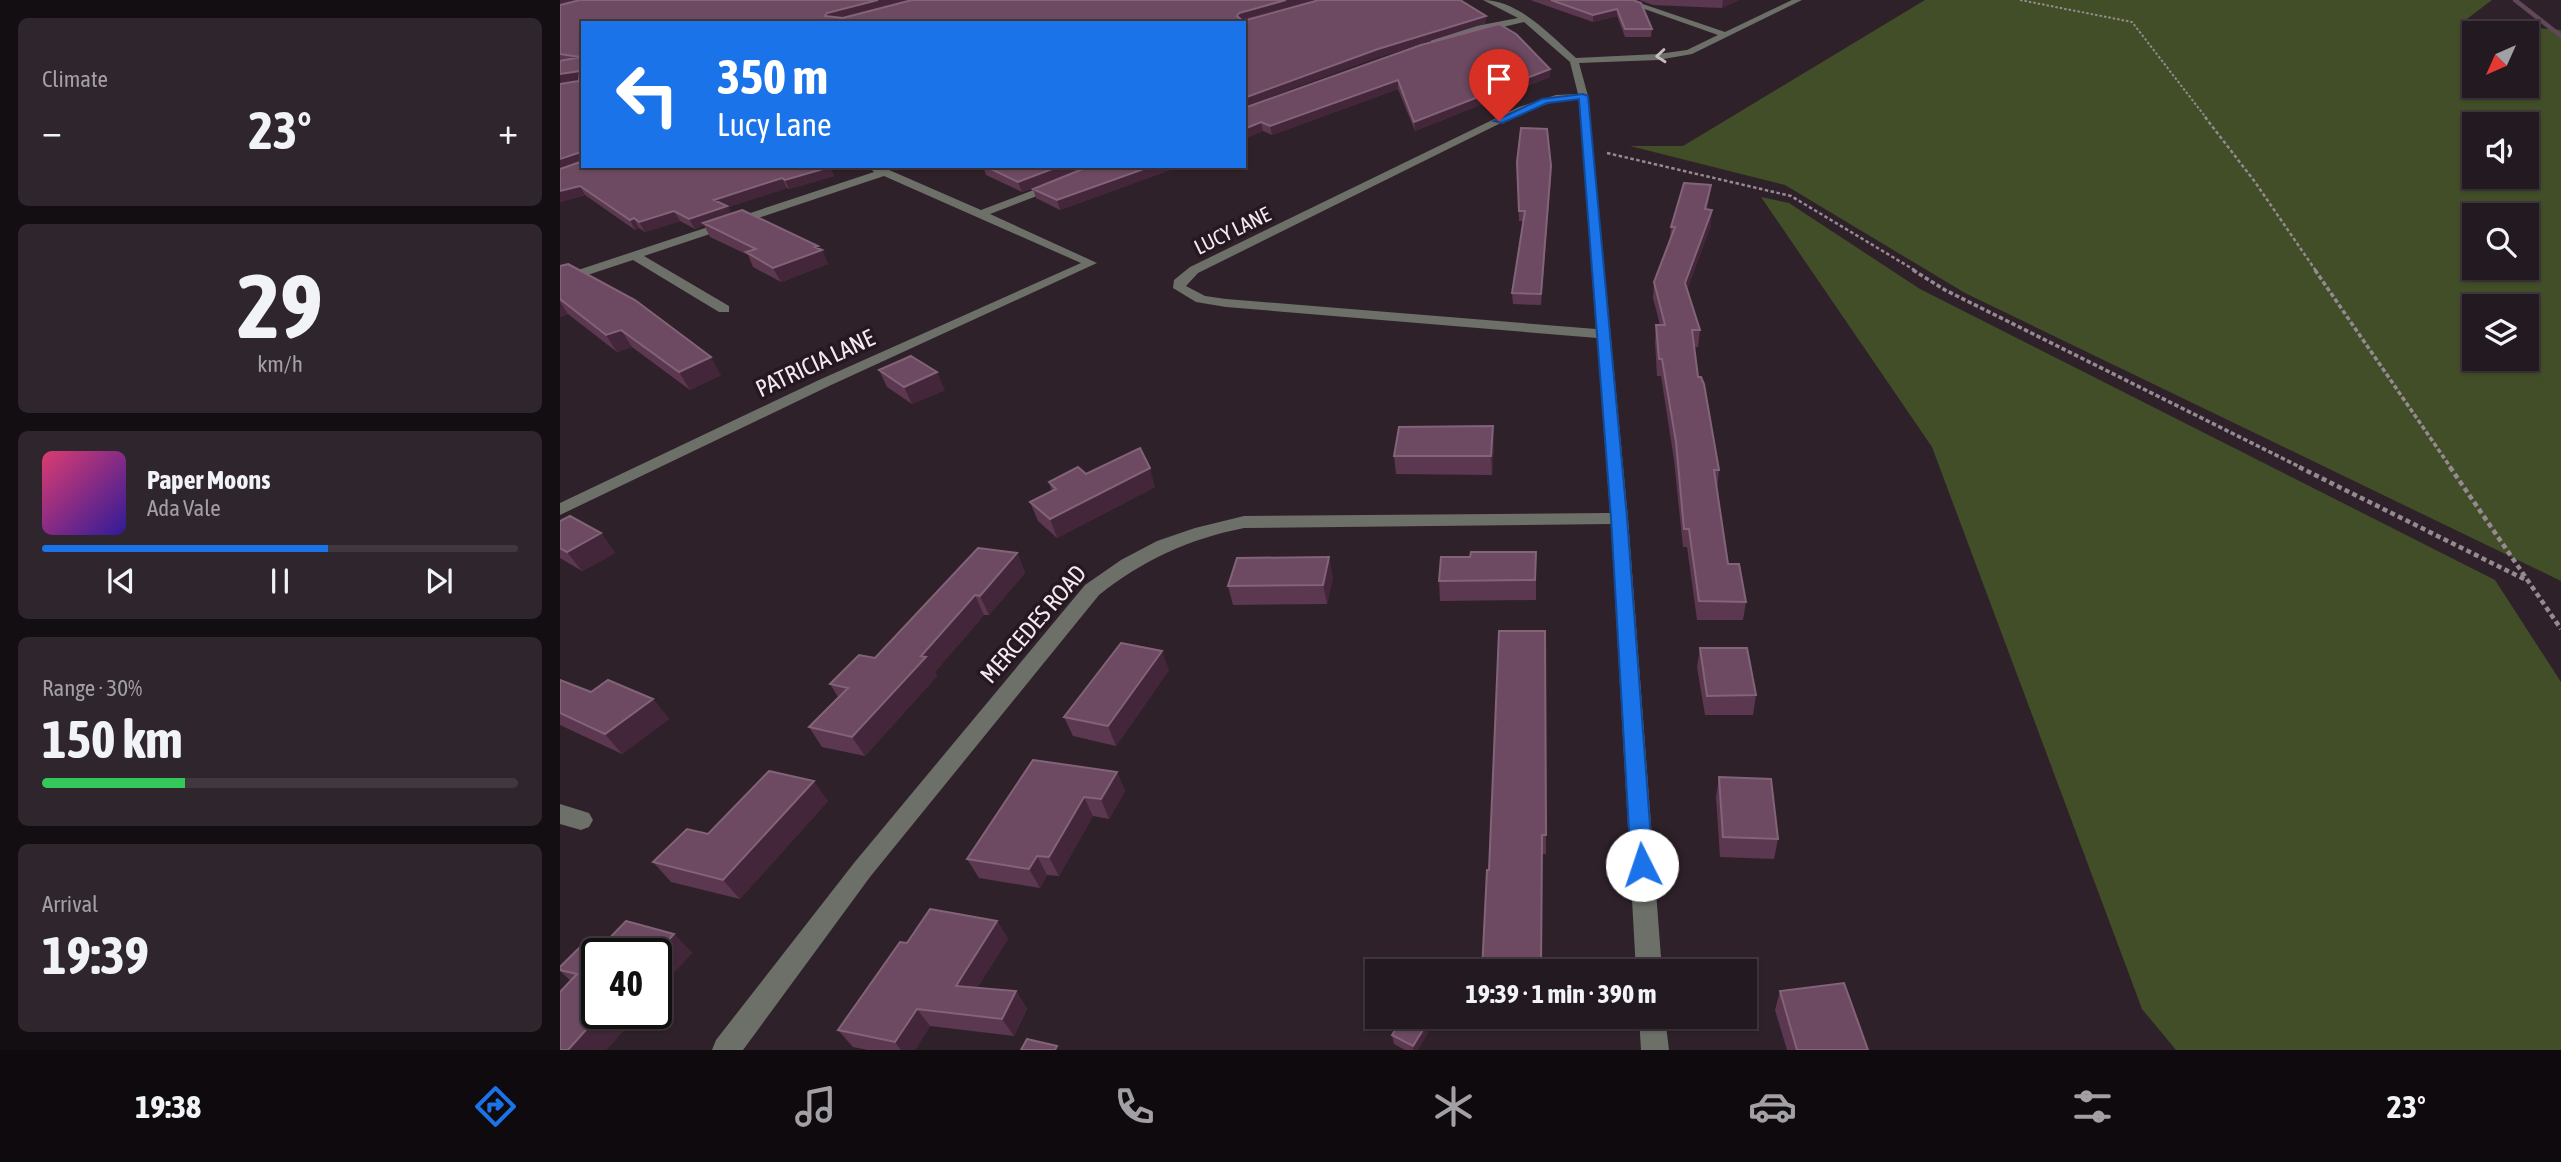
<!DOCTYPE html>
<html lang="en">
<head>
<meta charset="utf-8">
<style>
  :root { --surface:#231920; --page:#2f262d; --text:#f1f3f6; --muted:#a3a0a5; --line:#40383e; --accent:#1a73e8 }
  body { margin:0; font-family:"Asap Condensed",sans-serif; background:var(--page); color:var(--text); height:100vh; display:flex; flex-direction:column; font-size:26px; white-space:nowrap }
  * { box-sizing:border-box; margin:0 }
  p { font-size:23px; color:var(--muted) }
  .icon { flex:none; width:38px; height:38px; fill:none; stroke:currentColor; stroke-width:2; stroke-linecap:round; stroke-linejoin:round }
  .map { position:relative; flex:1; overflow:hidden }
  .sheet { display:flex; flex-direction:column; gap:18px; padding:18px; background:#130e12; width:560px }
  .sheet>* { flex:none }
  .guide { position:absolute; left:21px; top:21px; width:665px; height:147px; border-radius:0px; box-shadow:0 2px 5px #0004,0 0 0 2px var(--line); background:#1a73e8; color:#fff; overflow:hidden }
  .needle { width:46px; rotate:225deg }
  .tools { position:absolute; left:1902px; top:21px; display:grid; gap:14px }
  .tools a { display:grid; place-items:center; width:77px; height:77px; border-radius:0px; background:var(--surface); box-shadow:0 2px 5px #0004,0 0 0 2px var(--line); font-size:35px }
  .speed { position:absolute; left:21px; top:938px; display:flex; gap:14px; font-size:35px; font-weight:700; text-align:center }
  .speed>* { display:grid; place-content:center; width:91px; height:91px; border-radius:50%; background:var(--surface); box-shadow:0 2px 5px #0004,0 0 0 2px var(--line); line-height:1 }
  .speed .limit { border:4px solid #111; border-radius:10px; background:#fff; color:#111 }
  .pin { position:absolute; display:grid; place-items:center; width:60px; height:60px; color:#fff; margin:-72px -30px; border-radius:50% 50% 50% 0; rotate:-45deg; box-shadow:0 0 7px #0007 }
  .pin .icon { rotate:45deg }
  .me { position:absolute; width:77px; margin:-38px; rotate:356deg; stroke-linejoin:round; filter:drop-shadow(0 0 5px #0008) }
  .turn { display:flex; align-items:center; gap:24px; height:147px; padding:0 21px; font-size:32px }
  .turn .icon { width:91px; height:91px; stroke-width:2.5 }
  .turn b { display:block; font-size:49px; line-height:60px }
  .big { font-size:52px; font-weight:700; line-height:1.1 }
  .sheet .tile { flex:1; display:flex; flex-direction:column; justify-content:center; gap:10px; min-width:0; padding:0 24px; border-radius:10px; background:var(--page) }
  .sheet .dial { align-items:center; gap:0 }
  .dial b { font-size:91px; line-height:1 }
  .song { display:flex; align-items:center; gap:21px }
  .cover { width:84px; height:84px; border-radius:10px; background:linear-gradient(135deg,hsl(340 70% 55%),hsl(250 70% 35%)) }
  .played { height:7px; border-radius:4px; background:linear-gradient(90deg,var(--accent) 60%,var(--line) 60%) }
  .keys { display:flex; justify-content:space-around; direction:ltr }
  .heat { display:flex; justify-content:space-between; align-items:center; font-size:38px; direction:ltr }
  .charge { height:10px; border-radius:5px; background:linear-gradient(90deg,#34c759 30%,var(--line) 0) }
  .trip { position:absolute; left:805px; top:959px; width:392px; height:70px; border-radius:0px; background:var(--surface); box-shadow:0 2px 5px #0004,0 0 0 2px var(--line); font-weight:700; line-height:70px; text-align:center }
  .dock { display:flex; height:112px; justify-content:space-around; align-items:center; background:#0e0a0d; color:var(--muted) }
  .dock .icon { width:49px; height:49px }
  .dock .selected { color:var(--accent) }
  .dock b { font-size:32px; color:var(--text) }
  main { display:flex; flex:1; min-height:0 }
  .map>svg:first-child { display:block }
  .green { fill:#414e27; fill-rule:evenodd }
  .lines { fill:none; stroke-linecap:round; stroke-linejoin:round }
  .stream { stroke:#60475a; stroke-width:4.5 }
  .path-far3 { stroke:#968a92; stroke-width:2; stroke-dasharray:2.5 2; stroke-linecap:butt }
  .path-far2 { stroke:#968a92; stroke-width:2.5; stroke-dasharray:3.5 2.5; stroke-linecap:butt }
  .path-far1 { stroke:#968a92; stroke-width:3.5; stroke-dasharray:4.5 2.5; stroke-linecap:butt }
  .path { stroke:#968a92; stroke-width:4.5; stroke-dasharray:5 3.5; stroke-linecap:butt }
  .minor { fill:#6d7069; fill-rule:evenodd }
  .wall { fill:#5c3750 }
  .shaded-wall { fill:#43263a }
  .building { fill:#6d4a61; stroke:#826378; stroke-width:2 }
  .oneway { stroke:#c5bfc1 }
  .route { fill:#1a73e8; stroke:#114b97; stroke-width:2 }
  .labels { text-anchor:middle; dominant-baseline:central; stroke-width:7; stroke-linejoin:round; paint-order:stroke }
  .far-street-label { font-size:21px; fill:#f4eaf0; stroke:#251820 }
  .street-label { font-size:24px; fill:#f4eaf0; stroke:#251820 }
</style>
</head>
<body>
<main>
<section class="sheet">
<div class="tile"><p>Climate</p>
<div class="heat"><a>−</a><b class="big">23°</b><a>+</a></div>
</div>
<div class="tile dial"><b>29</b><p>km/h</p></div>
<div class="tile">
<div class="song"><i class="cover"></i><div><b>Paper Moons</b><p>Ada Vale</p></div></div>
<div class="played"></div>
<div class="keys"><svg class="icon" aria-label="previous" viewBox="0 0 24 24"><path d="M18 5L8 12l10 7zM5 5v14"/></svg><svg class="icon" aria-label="pause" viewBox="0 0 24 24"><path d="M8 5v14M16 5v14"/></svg><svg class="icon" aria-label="next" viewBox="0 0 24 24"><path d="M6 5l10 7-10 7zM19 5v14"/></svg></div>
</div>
<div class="tile"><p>Range · 30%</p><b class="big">150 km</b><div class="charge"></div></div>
<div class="tile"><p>Arrival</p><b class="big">19:39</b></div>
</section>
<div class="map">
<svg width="2001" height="1050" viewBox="0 0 2001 1050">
  <rect width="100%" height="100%" fill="#2f212a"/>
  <path class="green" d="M 1365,0 L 1932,0 L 1903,22 L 2001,30 L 2001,581 L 1405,293 L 1225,185 L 1070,146 L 1123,146 ZM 1914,33 L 1967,33 L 1967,86 L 1914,86 ZM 1914,124 L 1967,124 L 1967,177 L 1914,177 ZM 1914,215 L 1967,215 L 1967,268 L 1914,268 ZM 1914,306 L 1967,306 L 1967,359 L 1914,359 Z
    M 1201,197 L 1229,203 L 1360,289 L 1935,580 L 2001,682 L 2001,1050 L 1616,1050 L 1582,1009 L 1372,447 Z"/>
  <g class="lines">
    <path class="stream" d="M 1955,0 L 2001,36"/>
    <path class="path-far3" d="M 1460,0 L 1572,22 L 1647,119"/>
    <path class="path-far2" d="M 1645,117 L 1695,182 L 1756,271
      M 1047,153 L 1231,196 L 1356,271"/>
    <path class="path-far1" d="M 1353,270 L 1385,290 L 1742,468
      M 1755,270 L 1891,468"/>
    <path class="path" d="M 1739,467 L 1968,581
      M 1890,467 L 2001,629"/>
    <path class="minor" d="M 923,0 C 959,0 991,36 1016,58 L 1098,54 L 1127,50 L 1158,35 L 1059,0 L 1071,0 L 1165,32 L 1232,0 L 1242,0 L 1132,54 L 1098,60 L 1019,63 L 1028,96 L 1068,518 L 1102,971 L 1076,971 L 1051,524 L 684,528 C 629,539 583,560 539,595 L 310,877 L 183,1050 L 152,1050 L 156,1040 L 294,863 L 525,585 L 561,560 L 597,541 L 635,528 L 684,516 L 1050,513 L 1037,338 L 666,307 L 636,302 L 613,288 L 614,280 L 630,267 L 959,107 L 996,95 L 1018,94 L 1010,62 L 964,22 L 871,44 L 871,40 L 911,27 L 958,18 ZM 1019,99 L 1036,329 L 666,299 L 645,296 L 626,286 L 638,273 L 965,111 L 997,101 Z
      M 320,166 L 421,210 L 492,183 L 500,183 L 500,187 L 430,214 L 537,263 L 269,386 L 0,515 L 0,503 L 259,380 L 521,263 L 324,176 L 84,256 L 169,306 L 169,312 L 159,312 L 73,260 L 0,284 L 0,276 L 314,172 L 308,166 Z
      M 0,804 L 29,813 L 33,820 L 29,827 L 21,830 L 0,824 Z
      M 1079,1017 L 1105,1017 L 1109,1050 L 1081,1050 Z"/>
  </g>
  <path class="wall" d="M 349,0 L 281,18 L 352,0 L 753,0 L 682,20 L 683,21 L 926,23 L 819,57 L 23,23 L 23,166 L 270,167 L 274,176 L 229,189 L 227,188 L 168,207 L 171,214 L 258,246 L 259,249 L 262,250 L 268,264 L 221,282 L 193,267 L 188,255 L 150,237 L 144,225 L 135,229 L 120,221 L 85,232 L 79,228 L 75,230 L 25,195 L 0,202 L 0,84 L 19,81 L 19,80 L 0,83 L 0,5 Z
    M 970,0 L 1073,0 L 1092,29 L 1091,37 L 1065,37 L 1057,16 L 1033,22 Z
    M 1079,0 L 1179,0 L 1162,8 L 1093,5 Z
    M 861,45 L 990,69 L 990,77 L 855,131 L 838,89 L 712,135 L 703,131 L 684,139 L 684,108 Z
    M 957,162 L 991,176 L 981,305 L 953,304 L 952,293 L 963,221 L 959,221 Z
    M 423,166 L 527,166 L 462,192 L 426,175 Z
    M 530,166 L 621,166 L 500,210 L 476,198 L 473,189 Z
    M 1151,185 L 1147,209 L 1151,225 L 1127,290 L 1140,330 L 1138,347 L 1134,347 L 1138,377 L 1159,470 L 1157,489 L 1168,564 L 1186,602 L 1183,620 L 1137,620 L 1127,547 L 1123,547 L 1114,460 L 1101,376 L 1097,376 L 1095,342 L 1096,325 L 1100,325 L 1093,298 L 1094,282 L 1110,240 L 1111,227 Z
    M 0,266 L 161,375 L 130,390 L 72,347 L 57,352 L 8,314 L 0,317 Z
    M 319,370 L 385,390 L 352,404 L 327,387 Z
    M 934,444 L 932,475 L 836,474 L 834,456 Z
    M 526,474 L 595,487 L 497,538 L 478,521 L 470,502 L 492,491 L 489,482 Z
    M 0,521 L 41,533 L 55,553 L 22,571 L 0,558 Z
    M 457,553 L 465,573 L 429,615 L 424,615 L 375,672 L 377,676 L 305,756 L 262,747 L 249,727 L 278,697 L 270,684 L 315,658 Z
    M 976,571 L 976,600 L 880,601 L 879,581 Z
    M 773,577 L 767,604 L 673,605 L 668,586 Z
    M 985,631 L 986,854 L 982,854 L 981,971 L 922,971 L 929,870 Z
    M 1140,648 L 1196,695 L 1193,715 L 1145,715 L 1137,667 Z
    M 609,670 L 556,746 L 513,736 L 504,717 Z
    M 0,680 L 31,692 L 93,699 L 109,719 L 62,754 L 0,725 Z
    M 557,772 L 565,791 L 549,819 L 533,816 L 499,876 L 487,875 L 480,888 L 419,878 L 407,859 Z
    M 1159,777 L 1218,839 L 1214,859 L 1160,857 L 1156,797 Z
    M 268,801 L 180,899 L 111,882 L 93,862 L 148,834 Z
    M 437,921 L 448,939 L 417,988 L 456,991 L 467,1009 L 454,1036 L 370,1026 L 355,1050 L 308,1050 L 293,1047 L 278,1030 L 347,943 Z
    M 114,934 L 132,953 L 37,1013 L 79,1013 L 46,1050 L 0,1050 L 11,981 L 0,971 L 0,967 L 40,948 Z
    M 1220,991 L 1308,1050 L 1227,1050 L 1215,1010 Z
    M 843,1017 L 858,1050 L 845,1050 L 834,1044 L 832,1035 Z"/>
  <path class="shaded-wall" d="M 0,0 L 18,0 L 0,5 Z
    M 318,0 L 349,0 L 270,20 L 265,16 L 267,13 Z
    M 726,0 L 753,0 L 680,20 L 677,16 L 679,13 Z
    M 1163,0 L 1179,0 L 1162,8 Z
    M 1057,9 L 1057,16 L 1033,22 L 1033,15 Z
    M 926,16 L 926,23 L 819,57 L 684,107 L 684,98 L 818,49 Z
    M 990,69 L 990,77 L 855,131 L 854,122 Z
    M 20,71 L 23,79 L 0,83 L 0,74 Z
    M 838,80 L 838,89 L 712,135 L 710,126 Z
    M 701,122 L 703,131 L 684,139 L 684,129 Z
    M 18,153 L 23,162 L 0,170 L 0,159 Z
    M 500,166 L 527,166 L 462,192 L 458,182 Z
    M 592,166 L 621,166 L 500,210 L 497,200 Z
    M 991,166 L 991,176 L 981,305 L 981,294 Z
    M 270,167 L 274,176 L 229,189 L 225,180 Z
    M 222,178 L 227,188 L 168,207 L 172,216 L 143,223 L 144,225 L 135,229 L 129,219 L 154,200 Z
    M 1151,185 L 1149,200 L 1144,224 L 1145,209 Z
    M 20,186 L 25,195 L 0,202 L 0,191 Z
    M 1152,210 L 1151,225 L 1124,299 L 1125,283 Z
    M 114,211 L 120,221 L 85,232 L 79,222 Z
    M 74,218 L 79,228 L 75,230 L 70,220 Z
    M 258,246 L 260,251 L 262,250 L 268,264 L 221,282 L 213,268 Z
    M 0,302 L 8,314 L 0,317 Z
    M 61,330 L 72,347 L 57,352 L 46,335 Z
    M 151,357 L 161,375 L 130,390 L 119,372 Z
    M 377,372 L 385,390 L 352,404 L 344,387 Z
    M 933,426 L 934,444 L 932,475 L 931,456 Z
    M 590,468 L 595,487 L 497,538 L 490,519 Z
    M 41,533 L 55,553 L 22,571 L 7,552 Z
    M 457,553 L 465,573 L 429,615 L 420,596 Z
    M 769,557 L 773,577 L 767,604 L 763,585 Z
    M 415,595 L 424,615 L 375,672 L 377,676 L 305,756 L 292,737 Z
    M 602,651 L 609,670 L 556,746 L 548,726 Z
    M 93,699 L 109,719 L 62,754 L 45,734 Z
    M 557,772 L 565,791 L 549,819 L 541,799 Z
    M 254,781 L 268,801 L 180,899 L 163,880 Z
    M 524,797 L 533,816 L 499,876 L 489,857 Z
    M 477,856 L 487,875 L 480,888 L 469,869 Z
    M 437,921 L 448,939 L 408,1003 L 396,986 Z
    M 114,934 L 132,953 L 96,993 L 96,954 Z
    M 456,991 L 467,1009 L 454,1036 L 442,1019 Z
    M 357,1009 L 370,1026 L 355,1050 L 341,1050 L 335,1042 Z
    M 41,1013 L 79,1013 L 46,1050 L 8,1050 Z
    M 871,1017 L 878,1017 L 858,1050 L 853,1050 L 853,1046 Z"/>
  <path class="building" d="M 20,0 L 318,0 L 267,13 L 265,16 L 283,18 L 352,0 L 726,0 L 679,13 L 677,16 L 683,21 L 759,0 L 900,0 L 926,16 L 818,49 L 684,98 L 684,23 L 23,23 L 23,153 L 18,153 L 0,159 L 0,84 L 19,81 L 20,71 L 0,74 L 0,61 L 20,57 L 0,54 L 0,5 Z
    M 991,0 L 1073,0 L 1081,3 L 1092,29 L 1065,29 L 1057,9 L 1033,15 Z
    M 939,24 L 956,34 L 990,69 L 854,122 L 838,80 L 710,126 L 701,122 L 684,129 L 684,108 L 861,45 Z
    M 961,128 L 987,129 L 991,166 L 981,294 L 952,293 L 965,211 L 959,211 L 957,162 Z
    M 23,161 L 23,166 L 270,167 L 225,180 L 222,178 L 154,200 L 167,206 L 129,219 L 114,211 L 79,222 L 74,218 L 70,220 L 20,186 L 0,191 L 0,169 Z
    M 425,166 L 500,166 L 458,182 Z
    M 530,166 L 592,166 L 497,200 L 473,189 Z
    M 1124,183 L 1151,185 L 1145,209 L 1152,210 L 1125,283 L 1140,330 L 1132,330 L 1138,377 L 1141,377 L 1144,384 L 1159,470 L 1154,470 L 1168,564 L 1179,564 L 1186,602 L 1139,601 L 1129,529 L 1124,529 L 1116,442 L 1102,359 L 1099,359 L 1096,325 L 1105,325 L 1094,282 L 1115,227 L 1111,227 Z
    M 182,210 L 258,246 L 255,247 L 262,250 L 213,268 L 186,252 L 196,249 L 143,223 Z
    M 8,264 L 75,300 L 151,357 L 119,372 L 61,330 L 46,335 L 0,299 L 0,266 Z
    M 351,356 L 377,372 L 344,387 L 319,370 Z
    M 933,426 L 931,456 L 834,456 L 839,427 Z
    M 580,448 L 590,468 L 490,519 L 470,502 L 496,489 L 489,482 L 518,467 L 526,474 Z
    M 10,516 L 41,533 L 7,552 L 0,548 L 0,521 Z
    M 418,548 L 457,553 L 420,596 L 415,595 L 361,656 L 366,657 L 292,737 L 249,727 L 288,688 L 270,684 L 299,655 L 315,658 Z
    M 911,552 L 976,552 L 975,580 L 879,581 L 881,557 L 910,557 Z
    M 769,557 L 763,585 L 668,586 L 677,558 Z
    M 939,631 L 985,631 L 986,835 L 982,835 L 981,971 L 922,971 L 927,870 L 929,870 Z
    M 561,643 L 602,651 L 548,726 L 504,717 Z
    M 1140,648 L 1187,648 L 1196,695 L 1147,696 Z
    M 0,680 L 31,692 L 48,680 L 93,699 L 45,734 L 0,713 Z
    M 473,760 L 557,772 L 541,799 L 524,797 L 489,857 L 477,856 L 469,869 L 407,859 Z
    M 209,771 L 254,781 L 163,880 L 93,862 L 127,829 L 148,834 Z
    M 1159,777 L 1211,779 L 1218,839 L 1163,837 Z
    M 370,909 L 437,921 L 396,986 L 456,991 L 442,1019 L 357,1009 L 335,1042 L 278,1030 L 340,942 L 347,943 Z
    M 66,921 L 114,934 L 96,954 L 37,954 L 37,1013 L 41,1013 L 8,1050 L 0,1050 L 0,992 L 17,974 L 0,970 L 0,967 L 23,944 L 40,948 Z
    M 1284,983 L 1308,1050 L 1237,1050 L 1220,991 Z
    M 843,1017 L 871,1017 L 853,1046 L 832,1035 Z
    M 467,1039 L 497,1046 L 495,1050 L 461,1050 Z"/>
  <defs><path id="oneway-chevron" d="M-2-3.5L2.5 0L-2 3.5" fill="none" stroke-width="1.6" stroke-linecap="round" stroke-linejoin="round" transform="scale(1.75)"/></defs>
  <use class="oneway" href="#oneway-chevron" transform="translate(1101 56) rotate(175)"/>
  <path class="route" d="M 1023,94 L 1028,96 L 1067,518 L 1093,865 L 1090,871 L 1082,874 L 1074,871 L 1071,865 L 1051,518 L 1019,99 L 987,103 L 942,123 L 934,121 L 982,99 Z"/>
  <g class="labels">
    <g class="far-street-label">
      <text transform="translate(672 230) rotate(-26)">LUCY LANE</text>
    </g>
    <g class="street-label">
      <text transform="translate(255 363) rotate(-25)">PATRICIA LANE</text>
      <text transform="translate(473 624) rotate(-49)">MERCEDES ROAD</text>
    </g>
  </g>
</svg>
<div class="tools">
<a><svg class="needle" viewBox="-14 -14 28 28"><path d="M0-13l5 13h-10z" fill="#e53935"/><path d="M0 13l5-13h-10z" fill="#a3a0a5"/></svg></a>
<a><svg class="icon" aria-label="sound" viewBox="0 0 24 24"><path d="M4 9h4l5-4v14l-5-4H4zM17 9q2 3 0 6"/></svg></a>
<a><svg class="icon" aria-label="search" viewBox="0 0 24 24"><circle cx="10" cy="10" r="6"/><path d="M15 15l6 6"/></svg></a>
<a><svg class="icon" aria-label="layers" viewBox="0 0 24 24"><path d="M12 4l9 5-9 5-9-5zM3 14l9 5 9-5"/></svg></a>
</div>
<div class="speed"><div class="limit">40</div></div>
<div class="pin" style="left:939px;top:121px;background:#d93025"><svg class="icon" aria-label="arrive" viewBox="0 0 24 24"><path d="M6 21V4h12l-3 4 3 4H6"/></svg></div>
<svg class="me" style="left:1082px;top:865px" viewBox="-20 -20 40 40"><circle r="19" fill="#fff"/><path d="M0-13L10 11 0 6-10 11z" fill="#1a73e8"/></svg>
<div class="trip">19:39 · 1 min · 390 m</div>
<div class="guide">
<div class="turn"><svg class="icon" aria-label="left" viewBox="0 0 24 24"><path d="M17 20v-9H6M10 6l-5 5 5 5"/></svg><div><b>350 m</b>Lucy Lane</div></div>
</div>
</div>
</main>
<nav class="dock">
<b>19:38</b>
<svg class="icon selected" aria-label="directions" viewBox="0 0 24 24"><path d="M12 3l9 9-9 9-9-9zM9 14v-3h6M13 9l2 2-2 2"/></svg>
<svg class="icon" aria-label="music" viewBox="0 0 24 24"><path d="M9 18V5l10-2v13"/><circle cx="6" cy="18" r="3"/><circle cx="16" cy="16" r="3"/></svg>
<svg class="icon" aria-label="phone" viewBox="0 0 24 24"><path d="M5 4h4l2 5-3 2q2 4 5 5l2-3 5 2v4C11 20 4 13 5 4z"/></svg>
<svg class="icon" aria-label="climate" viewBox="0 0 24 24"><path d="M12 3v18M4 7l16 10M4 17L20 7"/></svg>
<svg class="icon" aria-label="car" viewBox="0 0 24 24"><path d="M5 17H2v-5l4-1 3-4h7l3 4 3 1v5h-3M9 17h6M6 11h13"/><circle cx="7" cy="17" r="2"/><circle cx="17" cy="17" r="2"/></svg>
<svg class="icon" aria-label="filters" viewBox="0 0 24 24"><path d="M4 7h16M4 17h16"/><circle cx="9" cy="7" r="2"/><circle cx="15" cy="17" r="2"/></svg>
<b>23°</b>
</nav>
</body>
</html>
